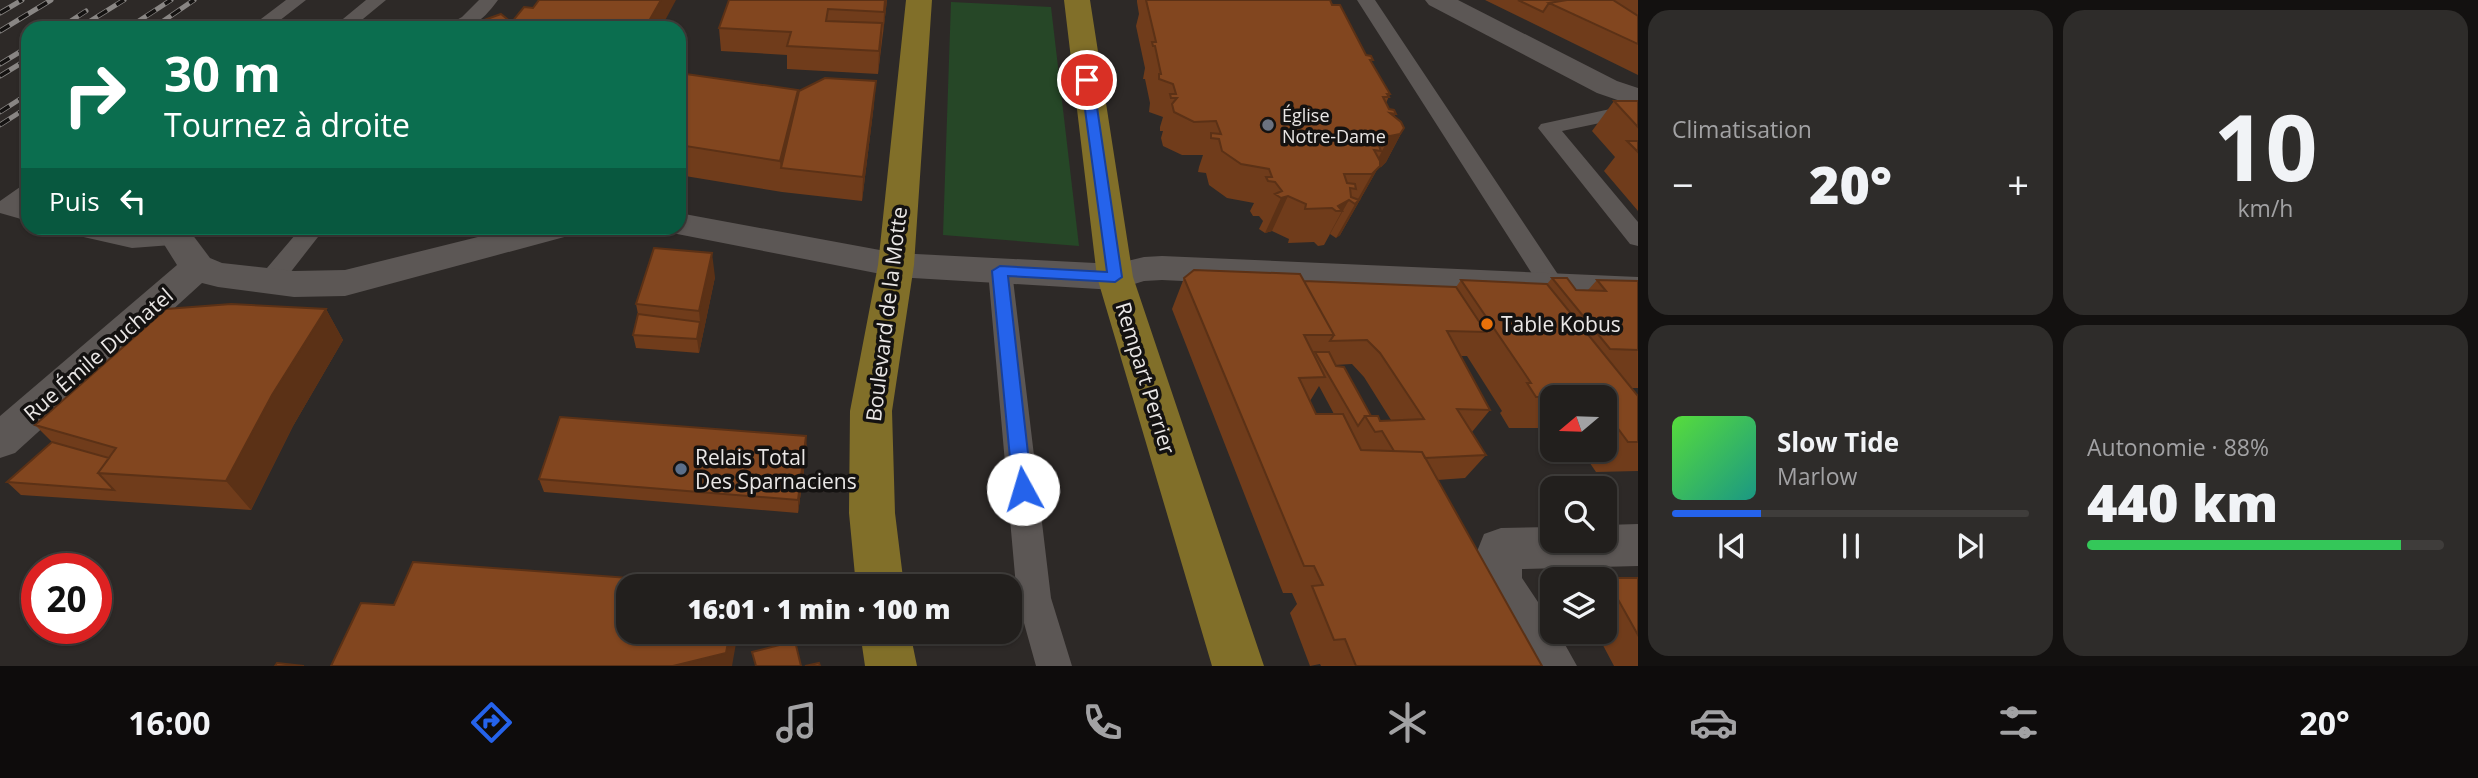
<!DOCTYPE html>
<html lang="fr">
<head>
<meta charset="utf-8">
<style>
  :root { --surface:#221f1d; --page:#2e2c2a; --text:#f1f3f6; --muted:#a2a2a4; --line:#3f3d3b; --accent:#2563eb }
  body { margin:0; font-family:"Open Sans",sans-serif; background:var(--page); color:var(--text); height:100vh; display:flex; flex-direction:column; font-size:26px; white-space:nowrap }
  * { box-sizing:border-box; margin:0 }
  p { font-size:23px; color:var(--muted) }
  .icon { flex:none; width:38px; height:38px; fill:none; stroke:currentColor; stroke-width:2; stroke-linecap:round; stroke-linejoin:round }
  .map { position:relative; flex:1; overflow:hidden }
  .side { display:flex; flex-direction:column; gap:10px; padding:10px; background:#131110; width:840px }
  .side>* { flex:none }
  .banner { position:absolute; left:21px; top:21px; width:665px; height:214px; border-radius:21px; box-shadow:0 2px 5px #0004,0 0 0 2px var(--line); background:#0b6e4f; color:#fff; overflow:hidden }
  .needle { width:46px; rotate:251deg }
  .fabs { position:absolute; left:1540px; top:385px; display:grid; gap:14px }
  .fabs a { display:grid; place-items:center; width:77px; height:77px; border-radius:14px; background:var(--surface); box-shadow:0 2px 5px #0004,0 0 0 2px var(--line); font-size:35px }
  .speed { position:absolute; left:21px; top:553px; display:flex; gap:14px; font-size:35px; font-weight:700; text-align:center }
  .speed>* { display:grid; place-content:center; width:91px; height:91px; border-radius:50%; background:var(--surface); box-shadow:0 2px 5px #0004,0 0 0 2px var(--line); line-height:1 }
  .speed .limit { border:10px solid #d22; background:#fff; color:#111 }
  .pin { position:absolute; display:grid; place-items:center; width:60px; height:60px; color:#fff; margin:-30px; border:4px solid #fff; border-radius:50%; box-shadow:0 2px 7px #0007 }
  .me { position:absolute; width:77px; margin:-38px; rotate:354deg; stroke-linejoin:round; filter:drop-shadow(0 0 5px #0008) }
  .turn { display:flex; align-items:center; gap:24px; height:147px; padding:0 28px; font-size:32px }
  .turn .icon { width:91px; height:91px; stroke-width:2.5 }
  .turn b { display:block; font-size:49px; line-height:60px }
  .then { display:flex; align-items:center; height:66px; padding:0 28px; background:#0003; gap:14px; font-size:26px }
  .big { font-size:52px; font-weight:800; line-height:1.1 }
  .side .tile { flex:1; display:flex; flex-direction:column; justify-content:center; gap:10px; min-width:0; padding:0 24px; border-radius:21px; background:var(--page) }
  .side .dial { align-items:center; gap:0 }
  .dial b { font-size:91px; line-height:1 }
  .song { display:flex; align-items:center; gap:21px }
  .cover { width:84px; height:84px; border-radius:10px; background:linear-gradient(135deg,hsl(110 70% 55%),hsl(170 70% 35%)) }
  .played { height:7px; border-radius:4px; background:linear-gradient(90deg,var(--accent) 25%,var(--line) 25%) }
  .keys { display:flex; justify-content:space-around; direction:ltr }
  .heat { display:flex; justify-content:space-between; align-items:center; font-size:38px; direction:ltr }
  .charge { height:10px; border-radius:5px; background:linear-gradient(90deg,#34c759 88%,var(--line) 0) }
  .side .tiles { flex:1; display:grid; gap:10px; grid-template-columns:repeat(2,1fr) }
  .trip { position:absolute; left:616px; top:574px; width:406px; height:70px; border-radius:21px; background:var(--surface); box-shadow:0 2px 5px #0004,0 0 0 2px var(--line); font-weight:800; line-height:70px; text-align:center }
  .tabs { display:flex; height:112px; justify-content:space-around; align-items:center; background:#0e0c0c; color:var(--muted) }
  .tabs .icon { width:49px; height:49px }
  .tabs .selected { color:var(--accent) }
  .tabs b { font-size:32px; color:var(--text) }
  main { display:flex; flex:1; min-height:0 }
  .map>svg:first-child { display:block }
  .green { fill:#264727 }
  .lines { fill:none; stroke-linecap:round; stroke-linejoin:round }
  .service { fill:#5c5755; fill-rule:evenodd }
  .minor { fill:#5c5755; fill-rule:evenodd }
  .primary { fill:#816f29; fill-rule:evenodd }
  .rail-casing { stroke:#898684; stroke-width:5 }
  .rail { stroke:#141211; stroke-width:3.5; stroke-dasharray:11; stroke-linecap:butt }
  .wall { fill:#703c1b; fill-rule:evenodd }
  .shaded-wall { fill:#5b3116 }
  .building { fill:#82461f; stroke:#5b3116; stroke-width:2 }
  .route { fill:#2563eb; stroke:#184099; stroke-width:2 }
  .worship-dot { fill:#6b7280; stroke:#141211; stroke-width:2.5 }
  .food-dot { fill:#e8710a; stroke:#141211; stroke-width:2.5 }
  .service-dot { fill:#5c6f8a; stroke:#141211; stroke-width:2.5 }
  .labels { text-anchor:middle; dominant-baseline:central; stroke-width:7; stroke-linejoin:round; paint-order:stroke }
  .far-poi-label { font-size:18px; fill:#eae7e6; stroke:#141211; text-anchor:start }
  .street-label { font-size:21px; fill:#eae7e6; stroke:#141211 }
  .poi-label { font-size:21px; fill:#eae7e6; stroke:#141211; text-anchor:start }
</style>
</head>
<body>
<main>
<div class="map">
<svg width="1638" height="666" viewBox="0 0 1638 666">
  <rect width="100%" height="100%" fill="#2d2927"/>
  <path class="green" d="M 951,2 L 1051,7 L 1079,246 L 943,235 Z"/>
  <g class="lines">
    <path class="service" d="M 286,0 L 306,0 L 270,28 L 249,28 Z
      M 366,0 L 386,0 L 352,28 L 332,28 Z
      M 479,0 L 498,0 C 479,25 473,28 442,28 L 462,17 Z
      M 1357,0 L 1375,0 L 1567,288 L 1563,294 L 1554,297 L 1545,294 Z
      M 1638,103 L 1638,115 L 1562,131 L 1638,222 L 1638,246 L 1630,244 L 1538,128 L 1541,124 Z
      M 28,185 L 28,203 L 25,205 L 28,206 L 28,221 L 0,213 L 0,201 L 20,187 Z
      M 62,228 L 109,228 L 132,232 L 199,228 L 185,244 L 132,248 L 66,233 Z
      M 301,228 L 325,228 L 279,287 L 270,290 L 261,287 L 258,281 L 261,275 Z
      M 1000,263 L 1009,265 L 1012,271 L 1051,598 L 1072,666 L 1036,666 L 1017,598 L 988,271 L 991,265 Z"/>
    <path class="minor" d="M 1425,0 L 1458,0 L 1617,81 L 1638,88 L 1638,107 L 1597,93 L 1429,5 Z
      M 679,213 L 896,253 L 1115,264 L 1144,257 L 1162,256 L 1638,277 L 1638,303 L 1162,280 L 1144,281 L 1115,290 L 896,277 L 667,232 L 664,228 L 679,228 Z
      M 173,228 L 189,230 L 210,258 L 222,263 L 294,271 L 345,270 L 514,228 L 573,228 L 568,236 L 345,296 L 294,297 L 218,287 L 202,283 L 15,453 L 0,458 L 0,416 L 177,265 L 160,238 L 165,230 Z
      M 1638,524 L 1638,566 L 1522,569 L 1522,578 L 1552,623 L 1552,632 L 1558,632 L 1577,666 L 1522,666 L 1473,582 L 1478,549 L 1484,534 L 1501,528 L 1552,527 L 1552,541 L 1605,541 L 1605,525 Z"/>
    <path class="primary" d="M 906,0 L 932,0 L 914,265 L 892,411 L 895,513 L 904,586 L 856,586 L 849,513 L 850,411 L 878,265 Z
      M 1064,0 L 1090,0 L 1133,277 L 1264,666 L 1212,666 L 1097,277 Z
      M 860,632 L 910,632 L 917,666 L 865,666 Z"/>
    <g class="rail-casing">
      <path id="rail" d="M 0,13 L 22,0
        M 60,28 L 86,11
        M 79,28 L 124,0
        M 128,28 L 171,0
        M 153,28 L 194,0
        M 0,31 L 51,0
        M 0,64 L 28,47
        M 0,76 L 28,59
        M 0,112 L 28,94
        M 0,125 L 28,107"/>
    </g>
    <use href="#rail" class="rail"/>
  </g>
  <path class="wall" d="M 729,0 L 887,0 L 878,74 L 787,69 L 787,55 L 721,51 L 719,28 Z
    M 1137,0 L 1330,0 L 1366,55 L 1373,60 L 1371,62 L 1390,94 L 1386,103 L 1389,109 L 1396,114 L 1394,116 L 1404,128 L 1386,162 L 1381,167 L 1378,168 L 1340,235 L 1336,238 L 1330,234 L 1324,245 L 1318,246 L 1314,242 L 1288,243 L 1289,239 L 1272,231 L 1265,233 L 1259,229 L 1263,221 L 1259,216 L 1253,216 L 1250,211 L 1254,203 L 1227,198 L 1209,185 L 1206,173 L 1198,172 L 1199,167 L 1203,155 L 1182,155 L 1163,146 L 1161,138 L 1163,131 L 1160,131 L 1160,127 L 1163,117 L 1149,112 L 1150,103 L 1145,79 L 1143,79 L 1145,68 L 1136,26 L 1139,14 L 1137,2 Z
    M 1485,0 L 1638,0 L 1638,75 Z
    M 679,73 L 798,95 L 874,104 L 862,201 L 782,192 L 679,175 Z
    M 1614,101 L 1638,101 L 1638,211 L 1604,171 L 1615,157 L 1592,131 Z
    M 715,277 L 699,353 L 636,348 L 633,335 L 638,314 L 636,304 Z
    M 1184,278 L 1456,287 L 1461,280 L 1547,284 L 1552,278 L 1576,290 L 1588,290 L 1597,280 L 1638,281 L 1638,388 L 1631,388 L 1638,396 L 1638,471 L 1596,472 L 1581,450 L 1605,450 L 1605,397 L 1552,397 L 1552,428 L 1509,428 L 1500,413 L 1502,411 L 1467,356 L 1461,356 L 1490,410 L 1472,432 L 1486,455 L 1465,478 L 1437,480 L 1542,666 L 1321,666 L 1320,664 L 1310,666 L 1290,613 L 1297,604 L 1292,593 L 1283,593 L 1172,309 ZM 1352,364 L 1364,377 L 1391,420 L 1380,421 L 1371,416 L 1335,365 ZM 1319,386 L 1334,414 L 1316,414 L 1310,401 Z
    M 326,309 L 343,340 L 293,426 L 251,510 L 21,495 L 7,482 L 52,442 L 35,425 Z
    M 807,449 L 798,513 L 544,492 L 539,479 Z
    M 1606,578 L 1638,578 L 1638,666 L 1614,666 L 1596,632 L 1605,632 L 1604,579 Z"/>
  <path class="shaded-wall" d="M 661,0 L 676,0 L 661,28 L 645,28 Z
    M 885,0 L 887,0 L 883,35 L 884,12 Z
    M 882,23 L 881,46 L 878,74 L 879,51 Z
    M 876,81 L 874,104 L 862,201 L 863,177 Z
    M 798,90 L 799,120 L 781,168 L 780,161 Z
    M 1404,128 L 1386,162 L 1381,167 L 1378,168 L 1340,235 L 1336,238 L 1372,174 L 1372,170 L 1390,136 Z
    M 1288,196 L 1272,231 L 1265,233 L 1281,198 Z
    M 1349,200 L 1330,234 L 1329,235 L 1342,211 L 1338,206 Z
    M 712,253 L 715,277 L 699,353 L 697,339 L 700,322 L 699,311 Z
    M 326,309 L 343,340 L 293,426 L 251,510 L 226,481 L 272,395 Z
    M 806,436 L 807,449 L 798,513 L 798,500 Z
    M 730,632 L 738,632 L 732,666 L 673,666 Z"/>
  <path class="building" d="M 539,0 L 661,0 L 645,28 L 507,28 L 524,7 L 533,8 Z
    M 729,0 L 885,0 L 884,12 L 828,9 L 826,21 L 882,23 L 879,51 L 787,46 L 791,32 L 719,28 Z
    M 1146,0 L 1330,0 L 1332,5 L 1340,5 L 1366,55 L 1371,56 L 1373,60 L 1370,60 L 1390,94 L 1387,94 L 1389,97 L 1383,97 L 1389,109 L 1394,110 L 1396,114 L 1390,113 L 1401,122 L 1404,128 L 1400,134 L 1390,136 L 1363,131 L 1369,145 L 1379,146 L 1381,151 L 1374,150 L 1380,161 L 1380,166 L 1372,174 L 1344,174 L 1347,183 L 1355,184 L 1356,189 L 1350,188 L 1351,197 L 1359,200 L 1355,204 L 1349,200 L 1338,206 L 1342,211 L 1336,211 L 1332,208 L 1305,209 L 1306,204 L 1288,196 L 1281,198 L 1275,194 L 1282,191 L 1275,182 L 1268,181 L 1266,177 L 1272,177 L 1269,169 L 1241,164 L 1222,151 L 1219,139 L 1211,138 L 1211,133 L 1221,134 L 1216,121 L 1194,122 L 1174,112 L 1172,104 L 1177,98 L 1171,98 L 1170,94 L 1176,94 L 1173,84 L 1159,79 L 1159,74 L 1161,74 L 1155,46 L 1153,46 L 1152,42 L 1156,42 Z
    M 1518,0 L 1559,0 L 1561,1 L 1549,3 L 1543,12 Z
    M 1567,0 L 1613,0 L 1638,16 L 1638,44 L 1549,3 Z
    M 501,14 L 512,23 L 509,26 L 503,28 L 462,28 Z
    M 679,73 L 798,90 L 780,161 L 679,145 Z
    M 825,78 L 876,81 L 863,177 L 781,168 L 799,91 Z
    M 1614,101 L 1638,101 L 1638,127 Z
    M 1627,141 L 1638,141 L 1638,152 Z
    M 654,248 L 712,253 L 699,311 L 636,304 Z
    M 1194,270 L 1300,274 L 1334,335 L 1304,335 L 1325,377 L 1299,378 L 1316,414 L 1343,414 L 1361,450 L 1422,452 L 1542,666 L 1356,666 L 1345,639 L 1334,640 L 1312,586 L 1323,585 L 1314,566 L 1304,566 L 1184,278 Z
    M 1552,278 L 1567,278 L 1576,290 L 1606,291 L 1597,280 L 1638,281 L 1638,350 L 1610,349 Z
    M 1461,280 L 1547,284 L 1638,396 L 1638,442 L 1628,442 L 1605,411 L 1605,397 L 1536,397 L 1527,383 L 1531,383 L 1523,371 Z
    M 1304,281 L 1456,287 L 1486,332 L 1447,331 L 1490,410 L 1457,409 L 1486,455 L 1425,458 L 1422,452 L 1394,451 L 1382,431 L 1375,432 L 1365,416 L 1378,416 L 1380,421 L 1424,419 L 1380,353 L 1367,340 L 1330,341 L 1334,335 Z
    M 231,304 L 326,309 L 272,395 L 226,481 L 98,473 L 116,448 L 35,425 L 166,309 Z
    M 638,314 L 700,322 L 697,339 L 633,335 Z
    M 1315,352 L 1329,352 L 1336,366 L 1344,367 L 1371,416 L 1365,416 L 1358,426 Z
    M 560,417 L 806,436 L 798,500 L 539,479 Z
    M 52,442 L 109,458 L 98,473 L 114,490 L 7,482 Z
    M 413,562 L 737,586 L 628,586 L 628,632 L 730,632 L 726,653 L 673,666 L 331,666 L 361,603 L 394,605 Z
    M 1606,578 L 1638,578 L 1638,635 Z
    M 795,641 L 801,666 L 756,666 L 752,652 Z
    M 277,663 L 304,666 L 275,666 Z
    M 819,663 L 820,666 L 805,666 Z"/>
  <path class="route" d="M 1087,77 L 1093,80 L 1122,277 L 1115,282 L 1008,276 L 1032,489 L 1029,495 L 1023,497 L 1016,495 L 1013,489 L 992,271 L 1000,266 L 1107,272 L 1081,80 Z"/>
  <circle class="worship-dot" cx="1268" cy="125" r="7"/>
  <circle class="food-dot" cx="1487" cy="324" r="7"/>
  <circle class="service-dot" cx="681" cy="469" r="7"/>
  <g class="labels">
    <g class="far-poi-label">
      <text x="1282" y="115">Église<tspan x="1282" dy="21">Notre-Dame</tspan></text>
    </g>
    <g class="street-label">
      <text transform="translate(886 314) rotate(-83)">Boulevard de la Motte</text>
      <text transform="translate(98 354) rotate(-41)">Rue Émile Duchatel</text>
      <text transform="translate(1146 378) rotate(73)">Rempart Perrier</text>
    </g>
    <g class="poi-label">
      <text x="1501" y="324">Table Kobus</text>
      <text x="695" y="457">Relais Total<tspan x="695" dy="24">Des Sparnaciens</tspan></text>
    </g>
  </g>
</svg>
<div class="fabs">
<a><svg class="needle" viewBox="-14 -14 28 28"><path d="M0-13l5 13h-10z" fill="#e53935"/><path d="M0 13l5-13h-10z" fill="#a2a2a4"/></svg></a>
<a><svg class="icon" aria-label="search" viewBox="0 0 24 24"><circle cx="10" cy="10" r="6"/><path d="M15 15l6 6"/></svg></a>
<a><svg class="icon" aria-label="layers" viewBox="0 0 24 24"><path d="M12 4l9 5-9 5-9-5zM3 14l9 5 9-5"/></svg></a>
</div>
<div class="speed"><div class="limit">20</div></div>
<div class="pin" style="left:1087px;top:80px;background:#d93025"><svg class="icon" aria-label="arrive" viewBox="0 0 24 24"><path d="M6 21V4h12l-3 4 3 4H6"/></svg></div>
<svg class="me" style="left:1023px;top:489px" viewBox="-20 -20 40 40"><circle r="19" fill="#fff"/><path d="M0-13L10 11 0 6-10 11z" fill="#2563eb"/></svg>
<div class="trip">16:01 · 1 min · 100 m</div>
<div class="banner">
<div class="turn"><svg class="icon" aria-label="right" viewBox="0 0 24 24"><path d="M7 20v-9h11M14 6l5 5-5 5"/></svg><div><b>30 m</b>Tournez à droite</div></div>
<div class="then">Puis<svg class="icon" aria-label="left" viewBox="0 0 24 24"><path d="M17 20v-9H6M10 6l-5 5 5 5"/></svg></div>
</div>
</div>
<section class="side">
<div class="tiles">
<div class="tile"><p>Climatisation</p>
<div class="heat"><a>−</a><b class="big">20°</b><a>+</a></div>
</div>
<div class="tile dial"><b>10</b><p>km/h</p></div>
<div class="tile">
<div class="song"><i class="cover"></i><div><b>Slow Tide</b><p>Marlow</p></div></div>
<div class="played"></div>
<div class="keys"><svg class="icon" aria-label="previous" viewBox="0 0 24 24"><path d="M18 5L8 12l10 7zM5 5v14"/></svg><svg class="icon" aria-label="pause" viewBox="0 0 24 24"><path d="M8 5v14M16 5v14"/></svg><svg class="icon" aria-label="next" viewBox="0 0 24 24"><path d="M6 5l10 7-10 7zM19 5v14"/></svg></div>
</div>
<div class="tile"><p>Autonomie · 88%</p><b class="big">440 km</b><div class="charge"></div></div>
</div>
</section>
</main>
<nav class="tabs">
<b>16:00</b>
<svg class="icon selected" aria-label="directions" viewBox="0 0 24 24"><path d="M12 3l9 9-9 9-9-9zM9 14v-3h6M13 9l2 2-2 2"/></svg>
<svg class="icon" aria-label="music" viewBox="0 0 24 24"><path d="M9 18V5l10-2v13"/><circle cx="6" cy="18" r="3"/><circle cx="16" cy="16" r="3"/></svg>
<svg class="icon" aria-label="phone" viewBox="0 0 24 24"><path d="M5 4h4l2 5-3 2q2 4 5 5l2-3 5 2v4C11 20 4 13 5 4z"/></svg>
<svg class="icon" aria-label="climate" viewBox="0 0 24 24"><path d="M12 3v18M4 7l16 10M4 17L20 7"/></svg>
<svg class="icon" aria-label="car" viewBox="0 0 24 24"><path d="M5 17H2v-5l4-1 3-4h7l3 4 3 1v5h-3M9 17h6M6 11h13"/><circle cx="7" cy="17" r="2"/><circle cx="17" cy="17" r="2"/></svg>
<svg class="icon" aria-label="filters" viewBox="0 0 24 24"><path d="M4 7h16M4 17h16"/><circle cx="9" cy="7" r="2"/><circle cx="15" cy="17" r="2"/></svg>
<b>20°</b>
</nav>
</body>
</html>
